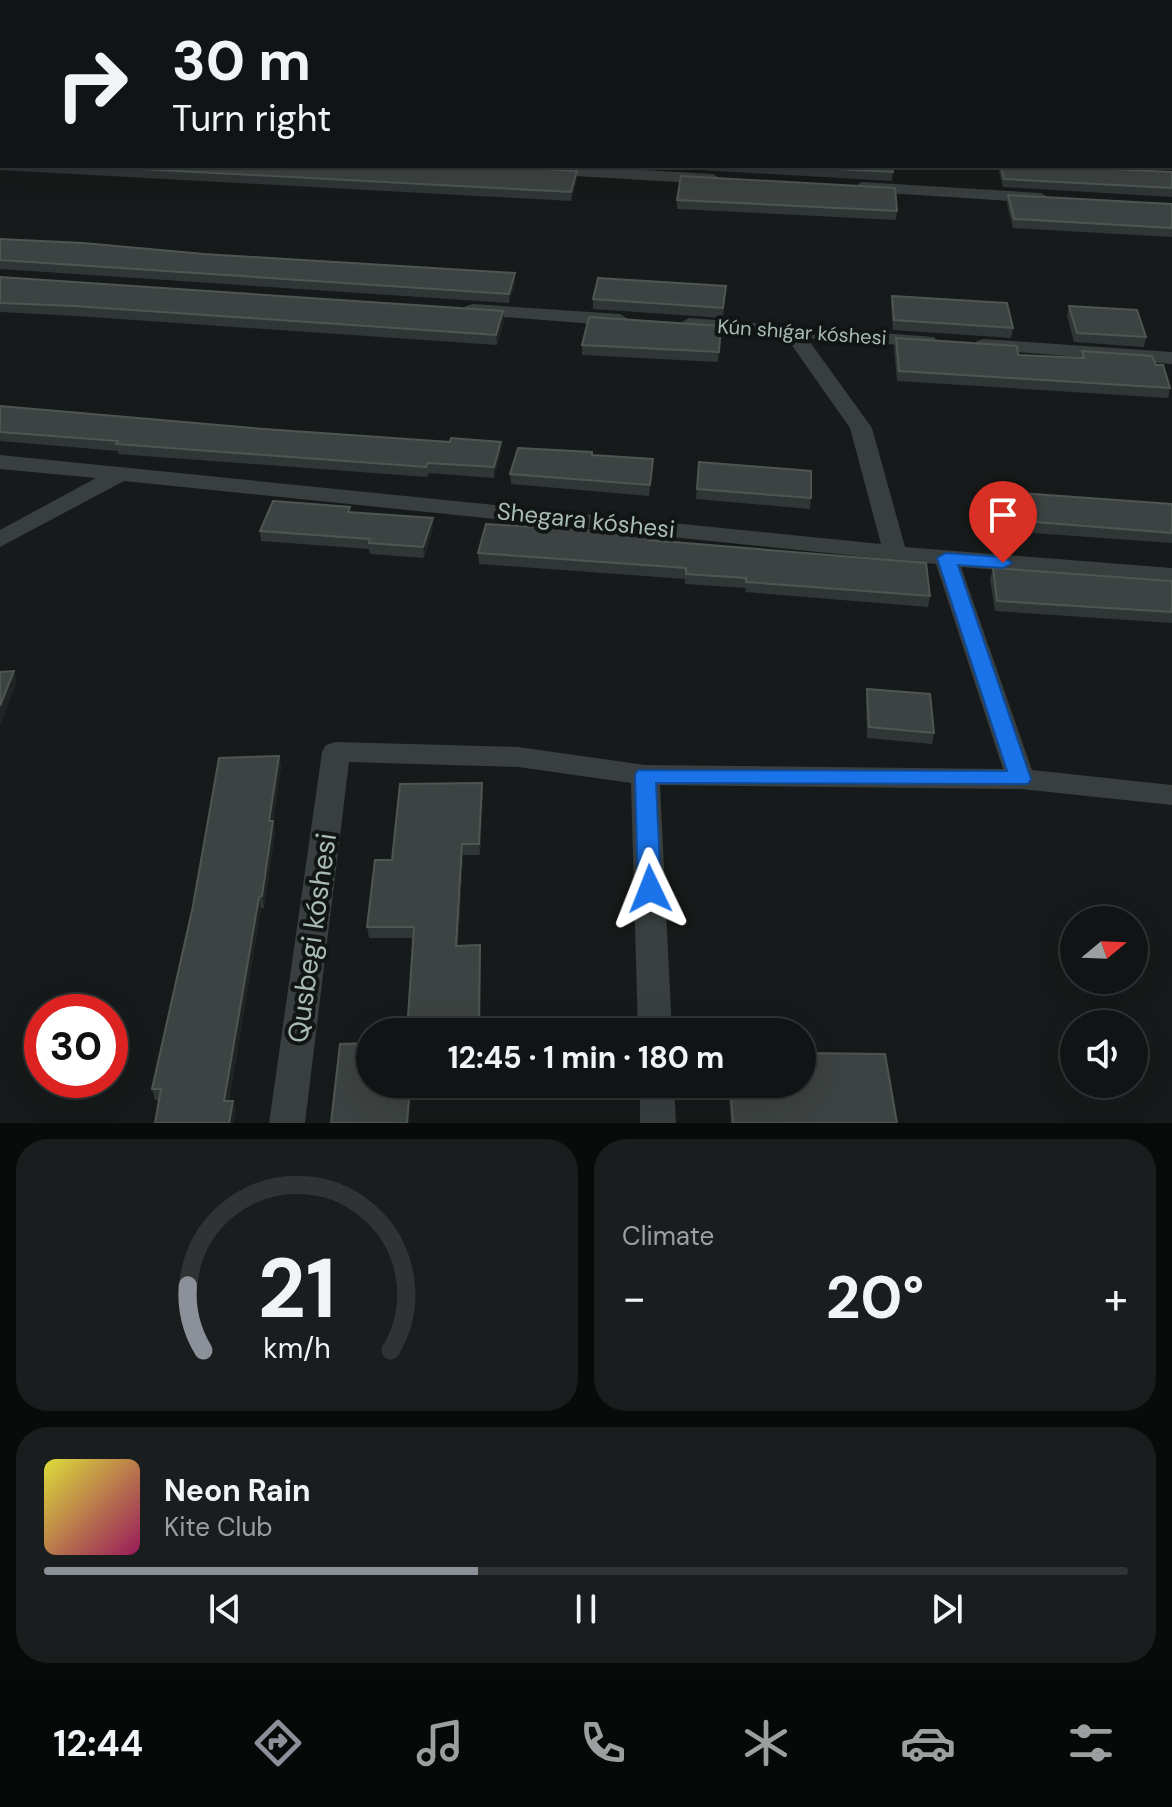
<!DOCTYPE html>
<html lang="en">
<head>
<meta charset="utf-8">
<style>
  :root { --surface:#111414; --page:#1a1d1d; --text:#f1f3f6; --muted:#9c9ea0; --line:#303334; --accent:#8c9099 }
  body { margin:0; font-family:"DM Sans",sans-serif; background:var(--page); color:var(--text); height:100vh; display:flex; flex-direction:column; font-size:30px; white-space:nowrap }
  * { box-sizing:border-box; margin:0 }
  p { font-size:26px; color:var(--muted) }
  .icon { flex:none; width:44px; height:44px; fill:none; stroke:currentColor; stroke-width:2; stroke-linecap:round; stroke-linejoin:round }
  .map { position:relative; height:1123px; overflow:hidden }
  .details { display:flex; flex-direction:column; gap:16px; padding:16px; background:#090b0b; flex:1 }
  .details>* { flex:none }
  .guide { position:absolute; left:0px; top:0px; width:1172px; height:168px; box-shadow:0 8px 32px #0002,0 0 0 2px var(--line); background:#111414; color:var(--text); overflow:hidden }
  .needle { width:52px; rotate:71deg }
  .controls { position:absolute; left:1060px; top:906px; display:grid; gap:16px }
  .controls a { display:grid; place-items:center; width:88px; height:88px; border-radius:50%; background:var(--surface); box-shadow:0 8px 32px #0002,0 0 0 2px var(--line); font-size:40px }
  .speed { position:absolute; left:24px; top:994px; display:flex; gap:16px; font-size:40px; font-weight:700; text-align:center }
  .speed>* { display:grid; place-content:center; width:104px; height:104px; border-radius:50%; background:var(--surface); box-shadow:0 8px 32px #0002,0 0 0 2px var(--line); line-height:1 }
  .speed .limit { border:12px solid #d22; background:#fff; color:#111 }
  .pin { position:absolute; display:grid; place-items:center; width:68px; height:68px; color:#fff; margin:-82px -34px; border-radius:50% 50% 50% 0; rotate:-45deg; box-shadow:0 0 8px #0007 }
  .pin .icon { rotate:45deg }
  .me { position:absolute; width:88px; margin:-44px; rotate:358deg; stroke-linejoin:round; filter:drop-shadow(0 0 6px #0008) }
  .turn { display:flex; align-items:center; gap:28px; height:168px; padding:0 40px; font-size:36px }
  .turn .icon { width:104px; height:104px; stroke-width:2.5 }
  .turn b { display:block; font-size:56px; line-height:68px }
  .big { font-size:60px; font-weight:700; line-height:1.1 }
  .details .tile { flex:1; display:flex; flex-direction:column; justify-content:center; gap:12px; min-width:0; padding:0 28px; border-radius:32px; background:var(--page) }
  .details .dial { align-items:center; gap:0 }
  .dial svg { height:208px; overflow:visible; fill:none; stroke:var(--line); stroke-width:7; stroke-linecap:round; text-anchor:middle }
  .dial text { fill:var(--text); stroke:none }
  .song { display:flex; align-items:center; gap:24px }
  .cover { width:96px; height:96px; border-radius:12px; background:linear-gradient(135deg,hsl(60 70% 55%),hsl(330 70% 35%)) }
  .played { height:8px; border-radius:4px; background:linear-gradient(90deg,var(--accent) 40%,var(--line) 40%) }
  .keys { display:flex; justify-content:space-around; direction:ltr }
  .heat { display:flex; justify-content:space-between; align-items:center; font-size:44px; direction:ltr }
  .details .tiles { flex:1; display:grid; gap:16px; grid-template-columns:1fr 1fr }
  .tile:last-child { grid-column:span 2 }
  .trip { position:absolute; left:356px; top:1018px; width:460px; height:80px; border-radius:40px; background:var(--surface); box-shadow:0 8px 32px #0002,0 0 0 2px var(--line); font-weight:700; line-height:80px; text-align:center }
  .menu { display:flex; height:128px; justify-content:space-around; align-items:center; background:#070808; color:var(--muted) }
  .menu .icon { width:56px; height:56px }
  .menu .active { color:var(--accent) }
  .menu b { font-size:36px; color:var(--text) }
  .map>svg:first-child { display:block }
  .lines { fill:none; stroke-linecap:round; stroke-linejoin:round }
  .minor { fill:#383f3e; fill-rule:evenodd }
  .wall { fill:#303535 }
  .shaded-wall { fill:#212424 }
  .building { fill:#3d4342; stroke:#4e5654; stroke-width:2 }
  .route { fill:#1a73e8; stroke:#114b97; stroke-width:2 }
  .labels { text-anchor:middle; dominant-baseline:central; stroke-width:8; stroke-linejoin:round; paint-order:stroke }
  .far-street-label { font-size:20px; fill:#a8bbb5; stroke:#121515 }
  .street-label { font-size:24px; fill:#a8bbb5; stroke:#121515 }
  .near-street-label { font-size:28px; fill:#a8bbb5; stroke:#121515 }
</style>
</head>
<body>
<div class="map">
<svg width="1172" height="1123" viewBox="0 0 1172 1123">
  <rect width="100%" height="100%" fill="#171a1a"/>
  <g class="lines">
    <path class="minor" d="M 262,0 L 276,0 L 277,2 L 263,2 Z
      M 0,42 L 2,42 L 0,51 Z
      M 1172,123 L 1172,133 L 1170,134 L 1170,124 Z
      M 476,166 L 570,166 L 713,174 L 721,179 L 713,184 L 484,171 Z
      M 862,182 L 1041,193 L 1049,198 L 1041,203 L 856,191 L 854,187 Z
      M 473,304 L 620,314 L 630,320 L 620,326 L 466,314 L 463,310 L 466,306 Z
      M 689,318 L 934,337 L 937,341 L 934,345 L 927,347 L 807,338 L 872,428 L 905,547 L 1172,568 L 1172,584 L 961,567 L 1032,770 L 1172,785 L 1172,805 L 1021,789 L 660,785 L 672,1032 L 638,1032 L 631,783 L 518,767 L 349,762 L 305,1123 L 269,1123 L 322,752 L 326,745 L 336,742 L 518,747 L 645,765 L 1003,769 L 936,564 L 124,481 L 0,547 L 0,530 L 96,478 L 0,469 L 0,455 L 881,544 L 850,428 L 786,337 L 682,328 L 679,324 Z
      M 984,339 L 1172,352 L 1172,364 L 977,349 L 974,345 L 977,341 Z
      M 640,1084 L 674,1084 L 676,1123 L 640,1123 Z"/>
  </g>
  <path class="wall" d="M 313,0 L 915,0 L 907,2 L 317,2 Z
    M 2,137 L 2,166 L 495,166 L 577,171 L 577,179 L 571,201 L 0,170 L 0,138 Z
    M 683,166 L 892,166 L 893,172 L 892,181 L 683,169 Z
    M 1000,166 L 1053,166 L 1172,172 L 1172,197 L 1003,187 L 999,172 Z
    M 1008,195 L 1172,204 L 1172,237 L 1013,228 L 1007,204 Z
    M 677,200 L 897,211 L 896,220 L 677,209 Z
    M 0,239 L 515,283 L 509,303 L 0,269 Z
    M 0,277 L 504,321 L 497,345 L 76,316 L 0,312 Z
    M 726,286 L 723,318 L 593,309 L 593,299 Z
    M 892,296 L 930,299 L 1013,328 L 1011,338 L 893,330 L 891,305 Z
    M 1069,306 L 1146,337 L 1144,347 L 1074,342 L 1067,316 Z
    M 721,326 L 718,362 L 582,355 L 582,345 Z
    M 896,338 L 1018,355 L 1080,358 L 1082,351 L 1156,365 L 1170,388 L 1168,398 L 897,381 L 894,348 Z
    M 0,406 L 264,429 L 450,442 L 501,442 L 501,452 L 494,478 L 429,473 L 427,477 L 118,454 L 118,451 L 0,441 Z
    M 592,455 L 653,459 L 649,496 L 511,484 L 510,474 Z
    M 699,462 L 811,498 L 810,509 L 696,499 Z
    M 1004,492 L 1172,504 L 1172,543 L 1007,531 L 1002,502 Z
    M 351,512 L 433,528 L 424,558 L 370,554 L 369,549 L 261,541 L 260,531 Z
    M 650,540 L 930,596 L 928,607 L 745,592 L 746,588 L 685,584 L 685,579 L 479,564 L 478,553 Z
    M 993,568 L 1172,581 L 1172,623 L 995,611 L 990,579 Z
    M 867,689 L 934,733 L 932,744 L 867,738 L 866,700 Z
    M 279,756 L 281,767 L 273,821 L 275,832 L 264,908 L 261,908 L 229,1101 L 236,1112 L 155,1100 L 152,1089 Z
    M 483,794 L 480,855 L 463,855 L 458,946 L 481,957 L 413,938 L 369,938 L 367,927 L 392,860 Z
    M 728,1084 L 802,1084 L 897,1123 L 731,1123 Z"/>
  <path class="shaded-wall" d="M 888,0 L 915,0 L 907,2 L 880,2 Z
    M 577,171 L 577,179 L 571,201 L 571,192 Z
    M 515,273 L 515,283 L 509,303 L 509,294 Z
    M 503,311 L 504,321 L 497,345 L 496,335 Z
    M 501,442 L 501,452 L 494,478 L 494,467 Z
    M 433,518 L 433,528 L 424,558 L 423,547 Z
    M 14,671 L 17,682 L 0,726 L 0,706 Z
    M 279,756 L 281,767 L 271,832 L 269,821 Z
    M 482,783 L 483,794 L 480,855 L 479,844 Z
    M 273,821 L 275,832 L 264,908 L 262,896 Z
    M 462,844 L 463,855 L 457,957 L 456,946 Z
    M 259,897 L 261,908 L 227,1112 L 224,1101 Z
    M 480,945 L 480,1032 L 479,1032 Z
    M 410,1084 L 412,1084 L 409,1123 L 407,1123 Z
    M 233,1101 L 236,1112 L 234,1123 L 229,1123 Z"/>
  <path class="building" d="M 94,0 L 197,0 L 199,2 L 84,2 Z
    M 325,0 L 888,0 L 880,2 L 328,2 Z
    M 998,0 L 1132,0 L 1138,2 L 998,2 Z
    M 0,18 L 2,18 L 2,32 L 0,32 Z
    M 0,108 L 2,109 L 2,125 L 0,123 Z
    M 2,137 L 2,162 L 0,161 L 0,138 Z
    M 85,166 L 495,166 L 577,171 L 571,192 Z
    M 777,166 L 892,166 L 893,172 Z
    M 1001,166 L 1053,166 L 1172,172 L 1172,188 L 1004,179 Z
    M 681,176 L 895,188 L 897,211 L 677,200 Z
    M 1008,195 L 1172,204 L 1172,228 L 1014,219 Z
    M 0,239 L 83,243 L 204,254 L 515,273 L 509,294 L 0,260 Z
    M 0,277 L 503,311 L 496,335 L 74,306 L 0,303 Z
    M 598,278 L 726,286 L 723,308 L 593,299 Z
    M 892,296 L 1007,303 L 1013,328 L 894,320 Z
    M 1069,306 L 1137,310 L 1146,337 L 1077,333 Z
    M 589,317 L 721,326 L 719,352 L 582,345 Z
    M 896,338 L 1017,346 L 1018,355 L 1084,358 L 1082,351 L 1152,356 L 1156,365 L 1163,365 L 1170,388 L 899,371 Z
    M 0,406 L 264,429 L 450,442 L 451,438 L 501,442 L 494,467 L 428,463 L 426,467 L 116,444 L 118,441 L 0,432 Z
    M 518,448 L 592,452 L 592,455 L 653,459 L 650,485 L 510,474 Z
    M 699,462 L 811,471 L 811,498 L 697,489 Z
    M 1004,492 L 1172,504 L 1172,533 L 1009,520 Z
    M 273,501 L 350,507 L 348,512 L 433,518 L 423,547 L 369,543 L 370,539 L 260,531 Z
    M 486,524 L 650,534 L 649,540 L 926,563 L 930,596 L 746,582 L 746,578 L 686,574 L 686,568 L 478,553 Z
    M 993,568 L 1172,581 L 1172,612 L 997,601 Z
    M 14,671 L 0,706 L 0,672 Z
    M 867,689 L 930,694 L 934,733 L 869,727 Z
    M 279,756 L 269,821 L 273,821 L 262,896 L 259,897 L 224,1101 L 233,1101 L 229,1123 L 155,1123 L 161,1089 L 152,1089 L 193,906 L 219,758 Z
    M 482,783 L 479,844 L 462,844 L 456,946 L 480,945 L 479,1032 L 407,1032 L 414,927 L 367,927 L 375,860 L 392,860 L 400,784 Z
    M 370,1043 L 370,1084 L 410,1084 L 407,1123 L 331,1123 L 340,1044 Z
    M 802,1053 L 885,1054 L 897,1123 L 733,1123 L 730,1084 L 802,1084 Z"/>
  <path class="route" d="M 946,553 L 1003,557 L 1012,563 L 1003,568 L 958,565 L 1031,779 L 1028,784 L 656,783 L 661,889 L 658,896 L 650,898 L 641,896 L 638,889 L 635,775 L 638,770 L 1007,771 L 937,558 Z"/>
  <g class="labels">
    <g class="far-street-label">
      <text transform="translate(802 332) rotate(4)">Kún shıǵar kóshesi</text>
    </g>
    <g class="street-label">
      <text transform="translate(586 520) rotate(6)">Shegara kóshesi</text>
    </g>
    <g class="near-street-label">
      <text transform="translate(312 938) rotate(-82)">Qusbegi kóshesi</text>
    </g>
  </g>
</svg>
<div class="controls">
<a><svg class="needle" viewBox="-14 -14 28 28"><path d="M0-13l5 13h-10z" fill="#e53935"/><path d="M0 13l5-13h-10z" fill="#9c9ea0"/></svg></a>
<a><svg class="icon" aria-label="sound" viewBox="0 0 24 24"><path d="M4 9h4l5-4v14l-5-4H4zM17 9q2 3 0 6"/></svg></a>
</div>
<div class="speed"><div class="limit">30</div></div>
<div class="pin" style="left:1003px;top:563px;background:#d93025"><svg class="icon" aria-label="arrive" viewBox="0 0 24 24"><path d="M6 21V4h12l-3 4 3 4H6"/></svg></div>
<svg class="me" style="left:650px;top:889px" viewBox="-20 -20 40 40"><path d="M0-17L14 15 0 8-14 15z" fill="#1a73e8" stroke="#fff" stroke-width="4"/></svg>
<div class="trip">12:45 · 1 min · 180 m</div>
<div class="guide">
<div class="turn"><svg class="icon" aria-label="right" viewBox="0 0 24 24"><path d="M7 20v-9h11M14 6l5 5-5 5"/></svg><div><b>30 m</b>Turn right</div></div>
</div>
</div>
<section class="details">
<div class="tiles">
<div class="tile dial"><svg viewBox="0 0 100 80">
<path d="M14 69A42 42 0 1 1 86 69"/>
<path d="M14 69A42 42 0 0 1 8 44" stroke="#8c9099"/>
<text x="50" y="56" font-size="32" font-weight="700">21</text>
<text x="50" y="72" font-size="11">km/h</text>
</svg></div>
<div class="tile"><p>Climate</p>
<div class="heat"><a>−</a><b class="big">20°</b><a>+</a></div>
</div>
<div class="tile">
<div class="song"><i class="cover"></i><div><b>Neon Rain</b><p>Kite Club</p></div></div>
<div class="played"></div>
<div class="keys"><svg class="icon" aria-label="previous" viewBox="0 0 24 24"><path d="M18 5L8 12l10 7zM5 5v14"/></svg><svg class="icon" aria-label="pause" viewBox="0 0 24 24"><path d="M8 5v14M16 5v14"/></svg><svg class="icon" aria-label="next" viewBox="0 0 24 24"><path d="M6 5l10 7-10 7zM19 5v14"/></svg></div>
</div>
</div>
</section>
<nav class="menu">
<b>12:44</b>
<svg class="icon active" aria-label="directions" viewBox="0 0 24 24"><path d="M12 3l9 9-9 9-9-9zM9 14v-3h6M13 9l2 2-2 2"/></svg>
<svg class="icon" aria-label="music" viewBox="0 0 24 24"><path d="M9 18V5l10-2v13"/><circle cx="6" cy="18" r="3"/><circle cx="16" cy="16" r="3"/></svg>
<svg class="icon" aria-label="phone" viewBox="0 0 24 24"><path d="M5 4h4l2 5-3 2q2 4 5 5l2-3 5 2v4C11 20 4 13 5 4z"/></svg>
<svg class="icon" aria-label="climate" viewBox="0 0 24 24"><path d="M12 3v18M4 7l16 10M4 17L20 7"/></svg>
<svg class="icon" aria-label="car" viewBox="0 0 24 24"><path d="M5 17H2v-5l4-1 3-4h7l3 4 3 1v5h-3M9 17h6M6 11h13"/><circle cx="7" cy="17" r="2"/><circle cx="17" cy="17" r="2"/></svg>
<svg class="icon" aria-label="filters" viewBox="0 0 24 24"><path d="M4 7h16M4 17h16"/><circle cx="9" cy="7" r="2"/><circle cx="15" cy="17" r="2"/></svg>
</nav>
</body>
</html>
